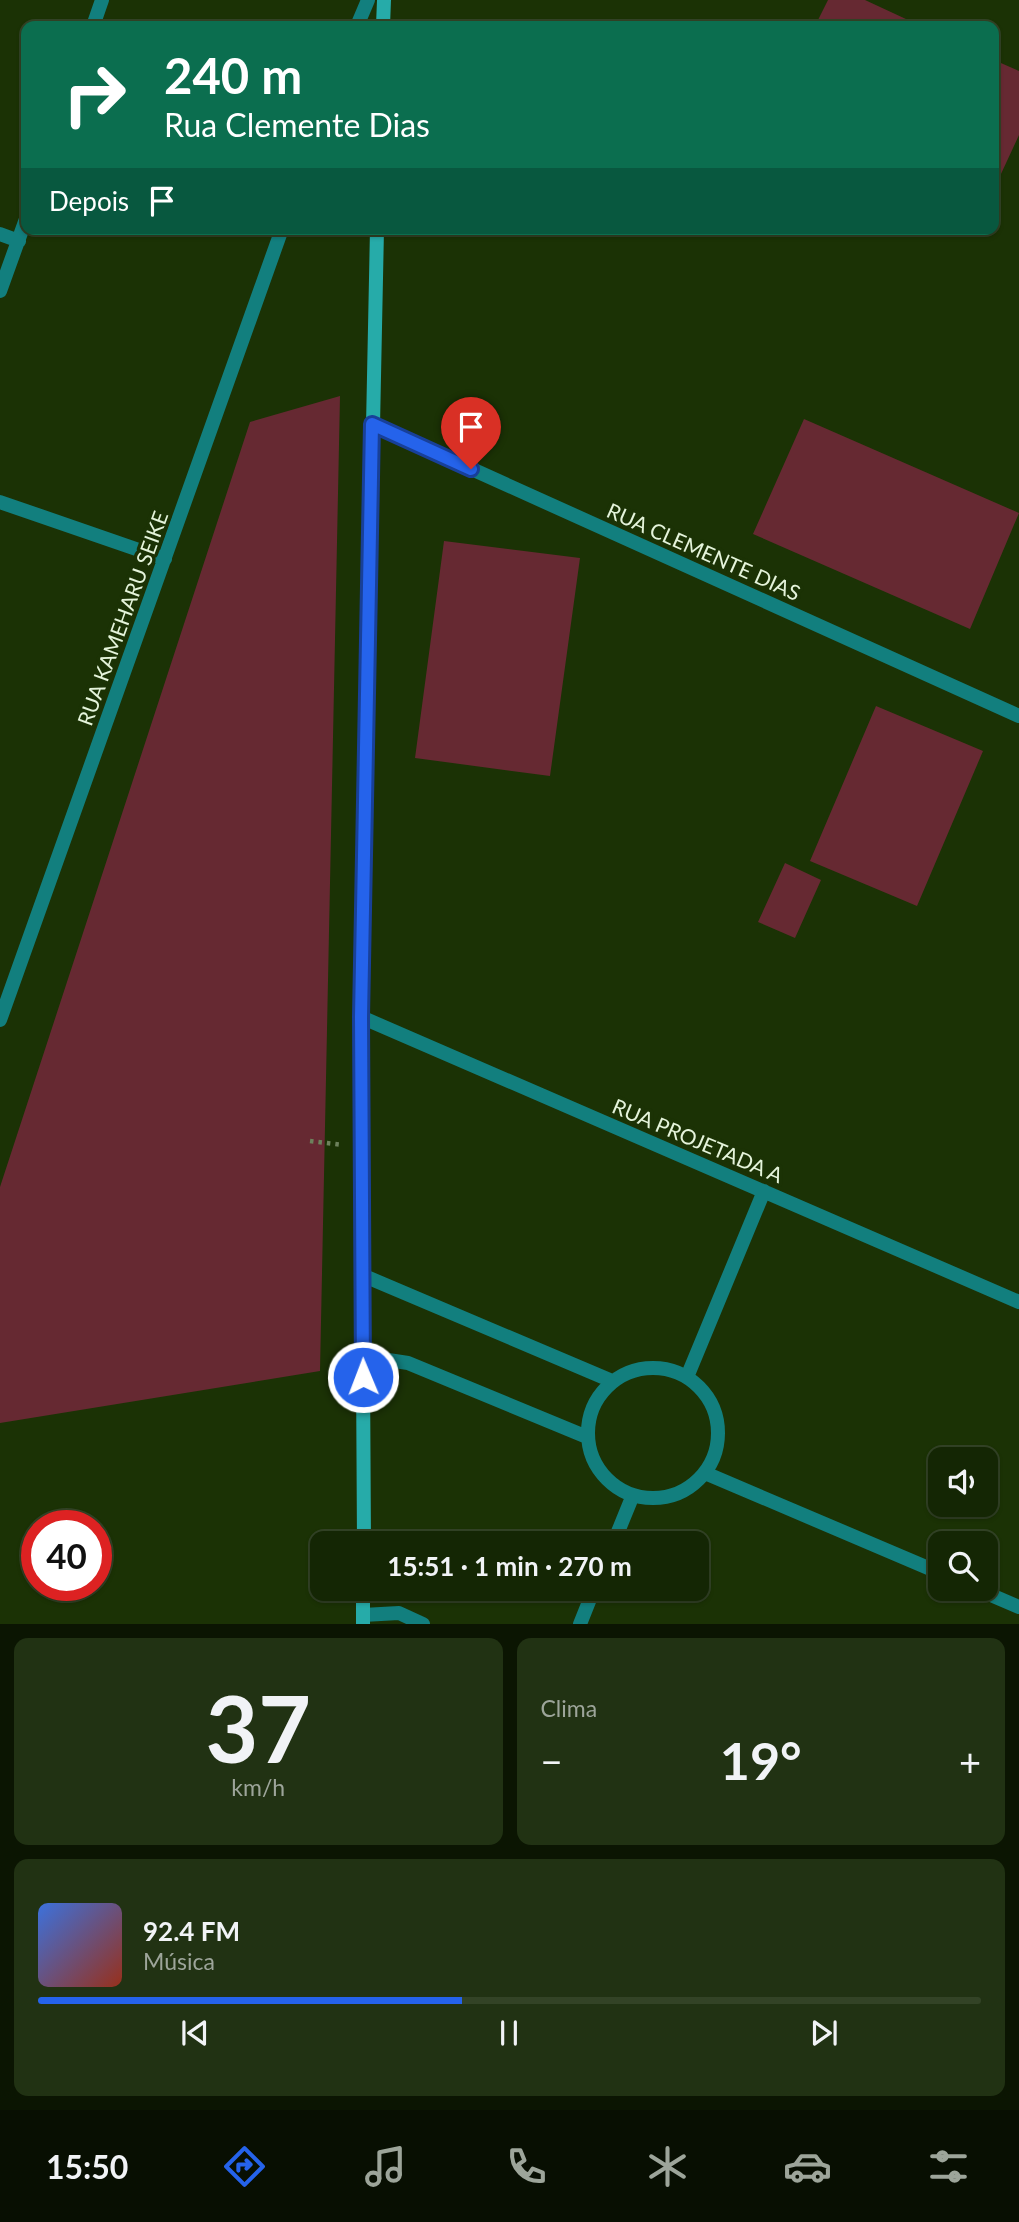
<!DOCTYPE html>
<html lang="pt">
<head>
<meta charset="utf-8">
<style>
  :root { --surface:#142604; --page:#213213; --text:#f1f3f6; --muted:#9da59a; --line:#334326; --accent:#2563eb }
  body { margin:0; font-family:Lato,sans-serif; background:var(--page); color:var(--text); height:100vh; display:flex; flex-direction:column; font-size:26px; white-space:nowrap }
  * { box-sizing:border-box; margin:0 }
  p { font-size:23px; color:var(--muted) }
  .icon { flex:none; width:38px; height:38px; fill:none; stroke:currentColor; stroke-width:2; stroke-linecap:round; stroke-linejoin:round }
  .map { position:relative; height:1624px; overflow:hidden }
  .side { display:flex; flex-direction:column; gap:14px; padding:14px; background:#0b1502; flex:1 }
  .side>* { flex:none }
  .top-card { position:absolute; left:21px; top:21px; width:978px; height:214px; border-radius:14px; box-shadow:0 2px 5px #0004,0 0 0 2px var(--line); background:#0b6e4f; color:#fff; overflow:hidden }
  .buttons { position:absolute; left:928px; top:1447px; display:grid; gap:14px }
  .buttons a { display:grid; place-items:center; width:70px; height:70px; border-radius:14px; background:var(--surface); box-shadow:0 2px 5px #0004,0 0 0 2px var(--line); font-size:35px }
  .speed { position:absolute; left:21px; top:1510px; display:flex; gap:14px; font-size:35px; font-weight:700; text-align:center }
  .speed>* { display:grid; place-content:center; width:91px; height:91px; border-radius:50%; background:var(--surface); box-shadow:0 2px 5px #0004,0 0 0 2px var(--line); line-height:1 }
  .speed .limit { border:10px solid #d22; background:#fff; color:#111 }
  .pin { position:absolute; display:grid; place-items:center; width:60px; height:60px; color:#fff; margin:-72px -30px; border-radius:50% 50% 50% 0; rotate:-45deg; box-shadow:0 0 7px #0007 }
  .pin .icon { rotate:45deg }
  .me { position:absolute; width:77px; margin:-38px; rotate:359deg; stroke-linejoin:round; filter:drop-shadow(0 0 5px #0008) }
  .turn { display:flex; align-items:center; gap:24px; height:147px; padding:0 28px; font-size:32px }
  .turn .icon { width:91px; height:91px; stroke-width:2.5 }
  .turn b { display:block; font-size:49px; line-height:60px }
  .then { display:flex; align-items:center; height:66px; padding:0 28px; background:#0003; gap:14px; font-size:26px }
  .big { font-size:52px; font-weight:700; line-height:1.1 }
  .side .card { flex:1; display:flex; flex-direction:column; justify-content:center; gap:10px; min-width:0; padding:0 24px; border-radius:14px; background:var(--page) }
  .side .dial { align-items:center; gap:0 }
  .dial b { font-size:91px; line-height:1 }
  .song { display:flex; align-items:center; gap:21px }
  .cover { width:84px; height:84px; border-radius:10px; background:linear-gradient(135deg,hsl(220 70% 55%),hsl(10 70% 35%)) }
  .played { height:7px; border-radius:4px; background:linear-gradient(90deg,var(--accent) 45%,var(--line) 45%) }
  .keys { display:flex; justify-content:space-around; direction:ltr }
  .heat { display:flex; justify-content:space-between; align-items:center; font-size:38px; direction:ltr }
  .side .tiles { flex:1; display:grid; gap:14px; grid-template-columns:1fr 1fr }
  .card:last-child { grid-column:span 2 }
  .trip { position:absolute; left:310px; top:1531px; width:399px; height:70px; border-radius:14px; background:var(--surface); box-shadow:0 2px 5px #0004,0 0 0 2px var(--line); font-weight:700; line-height:70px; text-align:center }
  .dock { display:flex; height:112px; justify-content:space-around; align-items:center; background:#080f02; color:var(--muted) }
  .dock .icon { width:49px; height:49px }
  .dock .current { color:var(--accent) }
  .dock b { font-size:32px; color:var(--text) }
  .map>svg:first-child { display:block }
  .green { fill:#662932 }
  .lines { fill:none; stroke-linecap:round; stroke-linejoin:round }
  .path { stroke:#6d815c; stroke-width:4.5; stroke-dasharray:3.5 5; stroke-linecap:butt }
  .street { stroke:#127f7e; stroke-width:14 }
  .secondary { stroke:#26aba9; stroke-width:14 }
  .route-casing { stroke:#184099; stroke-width:18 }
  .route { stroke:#2563eb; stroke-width:12 }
  .labels { text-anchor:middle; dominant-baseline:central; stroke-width:7; stroke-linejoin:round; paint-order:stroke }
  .street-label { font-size:21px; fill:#e5f4db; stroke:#1b3205 }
</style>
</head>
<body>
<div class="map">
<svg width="1019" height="1624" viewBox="0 0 1019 1624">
  <rect width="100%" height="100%" fill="#1b3205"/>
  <path class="green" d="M 828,0 L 865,0 L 921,26 L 815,26 Z
    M 994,60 L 1019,71 L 1019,135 L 994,189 Z
    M 340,396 L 320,1371 L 0,1423 L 0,1187 L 250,422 Z
    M 804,419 L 1019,513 L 970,629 L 753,534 Z
    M 444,541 L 580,558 L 550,776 L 415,758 Z
    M 876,706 L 983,751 L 917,906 L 810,861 Z
    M 785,863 L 821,880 L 795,938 L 758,922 Z"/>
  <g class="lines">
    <path class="path" d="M 310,1141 L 343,1145"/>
    <path class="street" d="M 93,26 L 102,0
      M 357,26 L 368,0
      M 0,234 L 19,241
      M 0,291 L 26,219
      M 372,424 L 1019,716
      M 0,502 L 165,559
      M 361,1017 L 1019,1302
      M 0,1020 L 282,229
      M 362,1275 L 612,1381
      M 362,1356 L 408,1363 L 587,1437
      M588 1433a65 65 0 1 1 130 0a65 65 0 1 1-130 0Z
      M 687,1377 L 764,1191
      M 705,1473 L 940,1573
      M 613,1544 L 633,1495
      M 977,1589 L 1019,1607
      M 363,1615 L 399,1613 L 423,1624
      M 580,1624 L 594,1589"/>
    <path class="secondary" d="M 383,26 L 384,0
      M 364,1544 L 361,1017 L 377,229
      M 363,1624 L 363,1589"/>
  </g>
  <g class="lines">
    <g class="route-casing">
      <path id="route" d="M 363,1377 L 361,1017 L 372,424 L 471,469"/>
    </g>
    <use href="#route" class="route"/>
  </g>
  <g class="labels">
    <g class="street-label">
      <text transform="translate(704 551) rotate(24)">RUA CLEMENTE DIAS</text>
      <text transform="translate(122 618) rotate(-70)">RUA KAMEHARU SEIKE</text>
      <text transform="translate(698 1140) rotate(23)">RUA PROJETADA A</text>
    </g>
  </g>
</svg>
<div class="buttons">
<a><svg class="icon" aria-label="sound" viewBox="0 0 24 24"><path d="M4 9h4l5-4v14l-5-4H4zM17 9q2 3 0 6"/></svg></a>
<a><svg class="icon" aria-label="search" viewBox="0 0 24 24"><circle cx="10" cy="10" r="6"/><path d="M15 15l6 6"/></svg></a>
</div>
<div class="speed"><div class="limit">40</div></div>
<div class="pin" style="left:471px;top:469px;background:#d93025"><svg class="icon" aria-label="arrive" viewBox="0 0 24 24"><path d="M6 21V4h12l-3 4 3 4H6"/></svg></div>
<svg class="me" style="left:363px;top:1377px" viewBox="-20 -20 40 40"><circle r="17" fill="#2563eb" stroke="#fff" stroke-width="3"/><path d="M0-11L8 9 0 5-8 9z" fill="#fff"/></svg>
<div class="trip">15:51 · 1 min · 270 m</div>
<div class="top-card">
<div class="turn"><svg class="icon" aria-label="right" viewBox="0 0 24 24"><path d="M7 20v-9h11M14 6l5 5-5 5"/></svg><div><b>240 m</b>Rua Clemente Dias</div></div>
<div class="then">Depois<svg class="icon" aria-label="arrive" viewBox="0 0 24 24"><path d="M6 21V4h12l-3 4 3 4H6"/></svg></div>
</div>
</div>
<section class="side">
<div class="tiles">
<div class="card dial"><b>37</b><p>km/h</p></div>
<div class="card"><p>Clima</p>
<div class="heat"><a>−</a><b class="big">19°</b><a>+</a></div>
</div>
<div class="card">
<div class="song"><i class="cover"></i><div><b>92.4 FM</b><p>Música</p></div></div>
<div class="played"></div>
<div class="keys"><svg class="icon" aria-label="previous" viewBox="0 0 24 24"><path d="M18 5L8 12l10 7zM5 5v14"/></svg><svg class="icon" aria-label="pause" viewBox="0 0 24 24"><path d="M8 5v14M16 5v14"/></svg><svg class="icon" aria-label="next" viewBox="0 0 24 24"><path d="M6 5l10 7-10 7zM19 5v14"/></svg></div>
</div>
</div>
</section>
<nav class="dock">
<b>15:50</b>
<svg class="icon current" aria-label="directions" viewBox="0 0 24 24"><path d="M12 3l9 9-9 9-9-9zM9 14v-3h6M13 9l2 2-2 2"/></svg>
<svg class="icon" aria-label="music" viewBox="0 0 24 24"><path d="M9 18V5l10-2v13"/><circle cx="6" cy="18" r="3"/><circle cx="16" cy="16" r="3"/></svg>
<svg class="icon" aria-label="phone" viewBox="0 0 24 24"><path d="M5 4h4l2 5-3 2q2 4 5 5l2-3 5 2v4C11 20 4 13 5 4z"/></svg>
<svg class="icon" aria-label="climate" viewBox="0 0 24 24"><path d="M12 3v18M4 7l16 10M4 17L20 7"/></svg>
<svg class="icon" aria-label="car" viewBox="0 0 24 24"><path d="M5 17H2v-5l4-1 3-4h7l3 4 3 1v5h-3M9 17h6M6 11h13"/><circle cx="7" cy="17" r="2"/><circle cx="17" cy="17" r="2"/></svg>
<svg class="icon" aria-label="filters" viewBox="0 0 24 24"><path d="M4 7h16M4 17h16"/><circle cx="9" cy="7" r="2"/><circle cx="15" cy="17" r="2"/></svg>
</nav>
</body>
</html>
